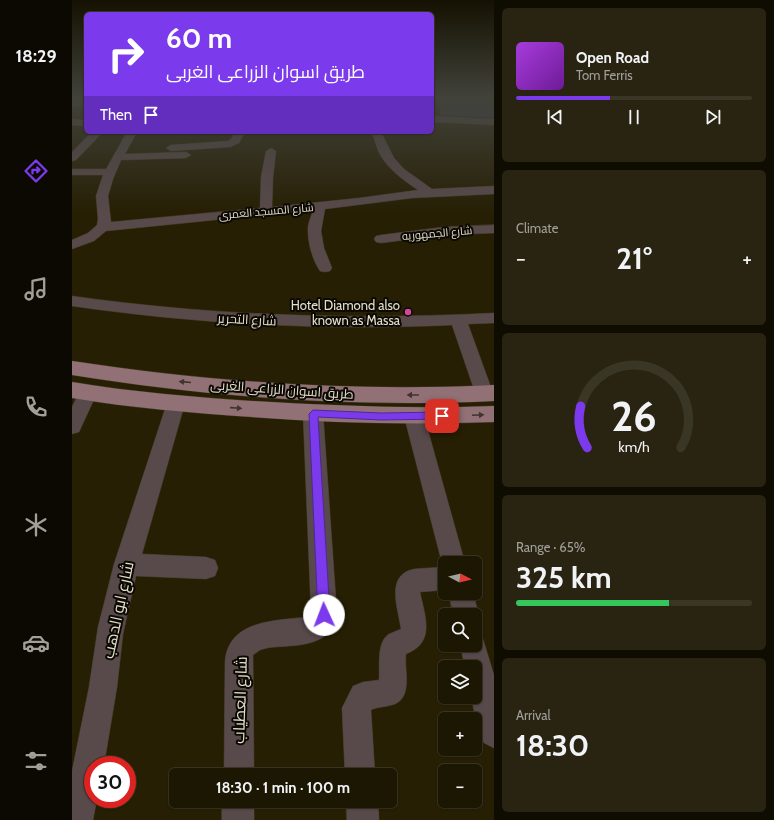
<!DOCTYPE html>
<html lang="en">
<head>
<meta charset="utf-8">
<style>
  :root { --surface:#1c1703; --page:#292412; --text:#f1f3f6; --muted:#a09f9a; --line:#3a3625; --accent:#7c3aed }
  body { margin:0; font-family:Cabin,Cairo,sans-serif; background:var(--page); color:var(--text); height:100vh; display:flex; flex-direction:column; font-size:15px; white-space:nowrap }
  * { box-sizing:border-box; margin:0 }
  p { font-size:13px; color:var(--muted) }
  .icon { flex:none; width:22px; height:22px; fill:none; stroke:currentColor; stroke-width:2; stroke-linecap:round; stroke-linejoin:round }
  .map { position:relative; flex:1; overflow:hidden }
  .side { display:flex; flex-direction:column; gap:8px; padding:8px; background:#0f0d02; width:280px }
  .side>* { flex:none }
  .banner { position:absolute; left:12px; top:12px; width:350px; height:122px; border-radius:6px; box-shadow:0 1px 3px #0004,0 0 0 1px var(--line); background:#7c3aed; color:#fff; overflow:hidden }
  .needle { width:26px; rotate:97deg }
  .fabs { position:absolute; left:366px; top:556px; display:grid; gap:8px }
  .fabs a { display:grid; place-items:center; width:44px; height:44px; border-radius:6px; background:var(--surface); box-shadow:0 1px 3px #0004,0 0 0 1px var(--line); font-size:20px }
  .speed { position:absolute; left:12px; top:756px; display:flex; gap:8px; font-size:20px; font-weight:700; text-align:center }
  .speed>* { display:grid; place-content:center; width:52px; height:52px; border-radius:50%; background:var(--surface); box-shadow:0 1px 3px #0004,0 0 0 1px var(--line); line-height:1 }
  .speed .limit { border:6px solid #d22; background:#fff; color:#111 }
  .pin { position:absolute; display:grid; place-items:center; width:34px; height:34px; color:#fff; margin:-17px; border-radius:8px; box-shadow:0 2px 6px #0006 }
  .me { position:absolute; width:44px; margin:-22px; rotate:358deg; stroke-linejoin:round; filter:drop-shadow(0 0 3px #0008) }
  .turn { display:flex; align-items:center; gap:14px; height:84px; padding:0 16px; font-size:18px }
  .turn .icon { width:52px; height:52px; stroke-width:2.5 }
  .turn b { display:block; font-size:28px; line-height:34px }
  .then { display:flex; align-items:center; height:38px; padding:0 16px; background:#0003; gap:8px; font-size:15px }
  .big { font-size:30px; font-weight:700; line-height:1.1 }
  .side .card { flex:1; display:flex; flex-direction:column; justify-content:center; gap:6px; min-width:0; padding:0 14px; border-radius:6px; background:var(--page) }
  .side .dial { align-items:center; gap:0 }
  .dial svg { height:104px; overflow:visible; fill:none; stroke:var(--line); stroke-width:7; stroke-linecap:round; text-anchor:middle }
  .dial text { fill:var(--text); stroke:none }
  .song { display:flex; align-items:center; gap:12px }
  .cover { width:48px; height:48px; border-radius:6px; background:linear-gradient(135deg,hsl(280 70% 55%),hsl(280 70% 35%)) }
  .played { height:4px; border-radius:2px; background:linear-gradient(90deg,var(--accent) 40%,var(--line) 40%) }
  .keys { display:flex; justify-content:space-around; direction:ltr }
  .heat { display:flex; justify-content:space-between; align-items:center; font-size:22px; direction:ltr }
  .charge { height:6px; border-radius:3px; background:linear-gradient(90deg,#34c759 65%,var(--line) 0) }
  .trip { position:absolute; left:97px; top:768px; width:228px; height:40px; border-radius:6px; background:var(--surface); box-shadow:0 1px 3px #0004,0 0 0 1px var(--line); font-weight:700; line-height:40px; text-align:center }
  main { display:flex; flex:1; min-height:0 }
  .dock { display:flex; flex-direction:column; width:72px; justify-content:space-around; align-items:center; background:#0b0901; color:var(--muted) }
  .dock .icon { width:28px; height:28px }
  .dock .current { color:var(--accent) }
  .dock b { font-size:18px; color:var(--text) }
  .map>svg:first-child { display:block }
  .building { fill:#3f3651 }
  .lines { fill:none; stroke-linecap:round; stroke-linejoin:round }
  .street-casing { stroke:#403a20; stroke-width:1 }
  .primary-casing { stroke:#403a20; stroke-width:1 }
  .path { stroke:#716b54; stroke-width:1.5; stroke-dasharray:0.5 1.5; stroke-linecap:butt }
  .street { fill:#58494b; fill-rule:evenodd }
  .primary { fill:#917176; fill-rule:evenodd }
  .oneway { fill:#413330 }
  .route { fill:#7c3aed; stroke:#51269a }
  .hotel-dot { fill:#d1479c; stroke:#0c0902; stroke-width:1.5 }
  .labels { text-anchor:middle; dominant-baseline:central; stroke-width:4; stroke-linejoin:round; paint-order:stroke }
  .far-street-label { font-size:11px; fill:#e2dece; stroke:#0c0902 }
  .poi-label { font-size:13px; fill:#e2dece; stroke:#0c0902; text-anchor:end }
  .street-label { font-size:13px; fill:#e2dece; stroke:#0c0902 }
  .near-street-label { font-size:16px; fill:#e2dece; stroke:#0c0902 }
</style>
</head>
<body>
<main>
<nav class="dock">
<b>18:29</b>
<svg class="icon current" aria-label="directions" viewBox="0 0 24 24"><path d="M12 3l9 9-9 9-9-9zM9 14v-3h6M13 9l2 2-2 2"/></svg>
<svg class="icon" aria-label="music" viewBox="0 0 24 24"><path d="M9 18V5l10-2v13"/><circle cx="6" cy="18" r="3"/><circle cx="16" cy="16" r="3"/></svg>
<svg class="icon" aria-label="phone" viewBox="0 0 24 24"><path d="M5 4h4l2 5-3 2q2 4 5 5l2-3 5 2v4C11 20 4 13 5 4z"/></svg>
<svg class="icon" aria-label="climate" viewBox="0 0 24 24"><path d="M12 3v18M4 7l16 10M4 17L20 7"/></svg>
<svg class="icon" aria-label="car" viewBox="0 0 24 24"><path d="M5 17H2v-5l4-1 3-4h7l3 4 3 1v5h-3M9 17h6M6 11h13"/><circle cx="7" cy="17" r="2"/><circle cx="17" cy="17" r="2"/></svg>
<svg class="icon" aria-label="filters" viewBox="0 0 24 24"><path d="M4 7h16M4 17h16"/><circle cx="9" cy="7" r="2"/><circle cx="15" cy="17" r="2"/></svg>
</nav>
<div class="map">
<svg width="422" height="820" viewBox="0 0 422 820">
  <rect width="100%" height="100%" fill="#261f04"/>
  <path class="building" d="M 366,98 L 422,98 L 422,118 L 368,115 Z"/>
  <g class="lines">
    <g class="street-casing">
      <path id="street" d="M 14,99 L 14,105 L 0,106 L 0,100 Z
        M 360,116 L 422,119 L 422,125 L 360,122 Z
        M 0,119 L 14,120 L 14,126 L 0,125 Z
        M 20,132 L 31,132 L 4,160 L 0,161 L 0,152 Z
        M 55,132 L 65,132 L 53,154 L 114,152 L 119,155 L 114,158 L 49,160 L 41,179 L 36,196 L 39,222 L 188,208 L 189,177 L 194,151 L 199,148 L 204,151 L 201,177 L 200,207 L 287,198 L 346,190 C 331,180 316,169 307,153 C 304,146 303,139 299,132 L 309,132 L 322,158 L 332,169 L 360,189 L 422,186 L 422,194 L 340,198 L 253,209 L 249,231 L 252,248 L 260,268 L 258,271 L 253,272 L 248,271 C 241,261 236,244 236,232 C 235,225 239,217 241,210 L 34,231 L 22,241 L 0,249 L 0,240 L 16,233 L 25,225 L 26,219 L 24,196 L 31,175 L 0,175 L 0,169 L 34,169 Z
        M 163,132 L 173,132 L 167,143 L 158,147 L 99,151 L 94,148 L 99,145 L 156,141 L 159,139 Z
        M 422,225 L 422,233 L 372,235 L 309,243 L 304,242 L 302,239 L 304,236 L 309,235 L 372,227 Z
        M 0,296 C 142,316 279,320 422,313 L 422,323 L 396,324 L 421,393 L 419,398 L 412,400 L 405,398 L 380,325 C 253,331 126,324 0,306 Z
        M 16,386 L 23,388 L 25,393 L 7,432 L 0,434 L 0,407 L 9,388 Z
        M 104,396 L 111,398 L 113,403 L 70,554 L 134,557 L 143,560 L 146,568 L 143,576 L 134,579 L 64,576 L 51,634 L 45,687 L 32,765 L 21,765 L 21,799 L 25,799 L 21,820 L 0,820 L 0,771 L 17,687 L 26,627 L 42,564 L 95,403 L 97,398 Z
        M 241,406 L 248,408 L 251,413 L 265,615 C 263,621 261,627 257,632 C 243,648 214,645 195,648 L 188,650 L 181,655 L 182,775 L 152,775 L 153,661 C 157,620 202,621 234,617 L 239,613 L 231,413 L 234,408 Z
        M 342,409 L 349,411 L 352,416 L 393,563 L 373,563 L 373,590 L 348,592 C 353,617 364,642 334,654 C 332,669 341,696 323,704 C 315,707 304,707 299,710 L 303,775 L 273,775 L 270,708 L 281,686 L 291,682 L 307,680 C 308,668 304,642 317,634 C 321,632 325,631 329,629 C 326,608 313,575 342,569 C 351,568 361,568 371,567 L 332,416 L 335,411 Z
        M 377,593 L 401,593 L 407,615 L 403,624 L 403,615 L 381,615 Z
        M 403,632 L 410,636 L 422,675 L 422,748 L 412,743 L 407,733 L 399,697 L 403,697 L 403,667 L 393,667 L 388,645 L 403,645 Z
        M 150,801 L 182,801 L 182,820 L 150,820 Z
        M 274,801 L 306,801 L 307,820 L 275,820 Z"/>
    </g>
    <g class="primary-casing">
      <path id="primary" d="M 0,361 C 138,382 282,392 422,385 L 422,401 C 283,408 137,397 0,375 Z
        M 0,382 C 60,392 120,397 180,401 C 261,406 341,409 422,406 L 422,422 C 341,425 261,423 180,417 C 120,413 60,408 0,398 Z"/>
    </g>
    <path class="path" d="M 365,98 L 366,105"/>
    <use href="#street" class="street"/>
    <use href="#primary" class="primary"/>
  </g>
  <defs><path id="oneway-solid" d="M-6-.8H1V-3.2L6.5 0L1 3.2V.8H-6Z"/></defs>
  <g class="oneway">
    <use href="#oneway-solid" transform="translate(113 382) rotate(-175)"/>
    <use href="#oneway-solid" transform="translate(341 395) rotate(180)"/>
    <use href="#oneway-solid" transform="translate(164 408) rotate(4)"/>
    <use href="#oneway-solid" transform="translate(406 415) rotate(-3)"/>
  </g>
  <linearGradient id="sky" x2="0" y2="1"><stop stop-color="#151102"/><stop offset="0.46" stop-color="#41423a"/><stop offset="1" stop-color="#41423a" stop-opacity="0"/></linearGradient>
  <rect width="422" height="213" fill="url(#sky)"/>
  <path class="route" d="M 241,410 L 309,413 L 370,412 L 374,416 L 370,419 L 309,420 L 246,417 L 258,615 L 256,619 L 252,621 L 248,619 L 246,615 L 237,414 Z"/>
  <circle class="hotel-dot" cx="336" cy="312" r="4"/>
  <g class="labels">
    <g class="far-street-label">
      <text transform="translate(194 211) rotate(-5)">شارع المسجد العمرى</text>
      <text transform="translate(365 233) rotate(-5)">شارع الجمهوريه</text>
    </g>
    <g class="poi-label">
      <text x="328" y="305">Hotel Diamond also<tspan x="328" dy="15">known as Massa</tspan></text>
    </g>
    <g class="street-label">
      <text transform="translate(175 319) rotate(3)">شارع التحرير</text>
      <text transform="translate(210 389) rotate(4)">طريق اسوان الزراعى الغربى</text>
    </g>
    <g class="near-street-label">
      <text transform="translate(46 610) rotate(-78)">شارع ابو الدهب</text>
      <text transform="translate(168 700) rotate(-88)">شارع العطياب</text>
    </g>
  </g>
</svg>
<div class="fabs">
<a><svg class="needle" viewBox="-14 -14 28 28"><path d="M0-13l5 13h-10z" fill="#e53935"/><path d="M0 13l5-13h-10z" fill="#a09f9a"/></svg></a>
<a><svg class="icon" aria-label="search" viewBox="0 0 24 24"><circle cx="10" cy="10" r="6"/><path d="M15 15l6 6"/></svg></a>
<a><svg class="icon" aria-label="layers" viewBox="0 0 24 24"><path d="M12 4l9 5-9 5-9-5zM3 14l9 5 9-5"/></svg></a>
<a>+</a>
<a>−</a>
</div>
<div class="speed"><div class="limit">30</div></div>
<div class="pin" style="left:370px;top:416px;background:#d93025"><svg class="icon" aria-label="arrive" viewBox="0 0 24 24"><path d="M6 21V4h12l-3 4 3 4H6"/></svg></div>
<svg class="me" style="left:252px;top:615px" viewBox="-20 -20 40 40"><circle r="19" fill="#fff"/><path d="M0-13L10 11 0 6-10 11z" fill="#7c3aed"/></svg>
<div class="trip">18:30 · 1 min · 100 m</div>
<div class="banner">
<div class="turn"><svg class="icon" aria-label="right" viewBox="0 0 24 24"><path d="M7 20v-9h11M14 6l5 5-5 5"/></svg><div><b>60 m</b>طريق اسوان الزراعى الغربى</div></div>
<div class="then">Then<svg class="icon" aria-label="arrive" viewBox="0 0 24 24"><path d="M6 21V4h12l-3 4 3 4H6"/></svg></div>
</div>
</div>
<section class="side">
<div class="card">
<div class="song"><i class="cover"></i><div><b>Open Road</b><p>Tom Ferris</p></div></div>
<div class="played"></div>
<div class="keys"><svg class="icon" aria-label="previous" viewBox="0 0 24 24"><path d="M18 5L8 12l10 7zM5 5v14"/></svg><svg class="icon" aria-label="pause" viewBox="0 0 24 24"><path d="M8 5v14M16 5v14"/></svg><svg class="icon" aria-label="next" viewBox="0 0 24 24"><path d="M6 5l10 7-10 7zM19 5v14"/></svg></div>
</div>
<div class="card"><p>Climate</p>
<div class="heat"><a>−</a><b class="big">21°</b><a>+</a></div>
</div>
<div class="card dial"><svg viewBox="0 0 100 80">
<path d="M14 69A42 42 0 1 1 86 69"/>
<path d="M14 69A42 42 0 0 1 9 37" stroke="#7c3aed"/>
<text x="50" y="56" font-size="32" font-weight="700">26</text>
<text x="50" y="72" font-size="11">km/h</text>
</svg></div>
<div class="card"><p>Range · 65%</p><b class="big">325 km</b><div class="charge"></div></div>
<div class="card"><p>Arrival</p><b class="big">18:30</b></div>
</section>
</main>
</body>
</html>
